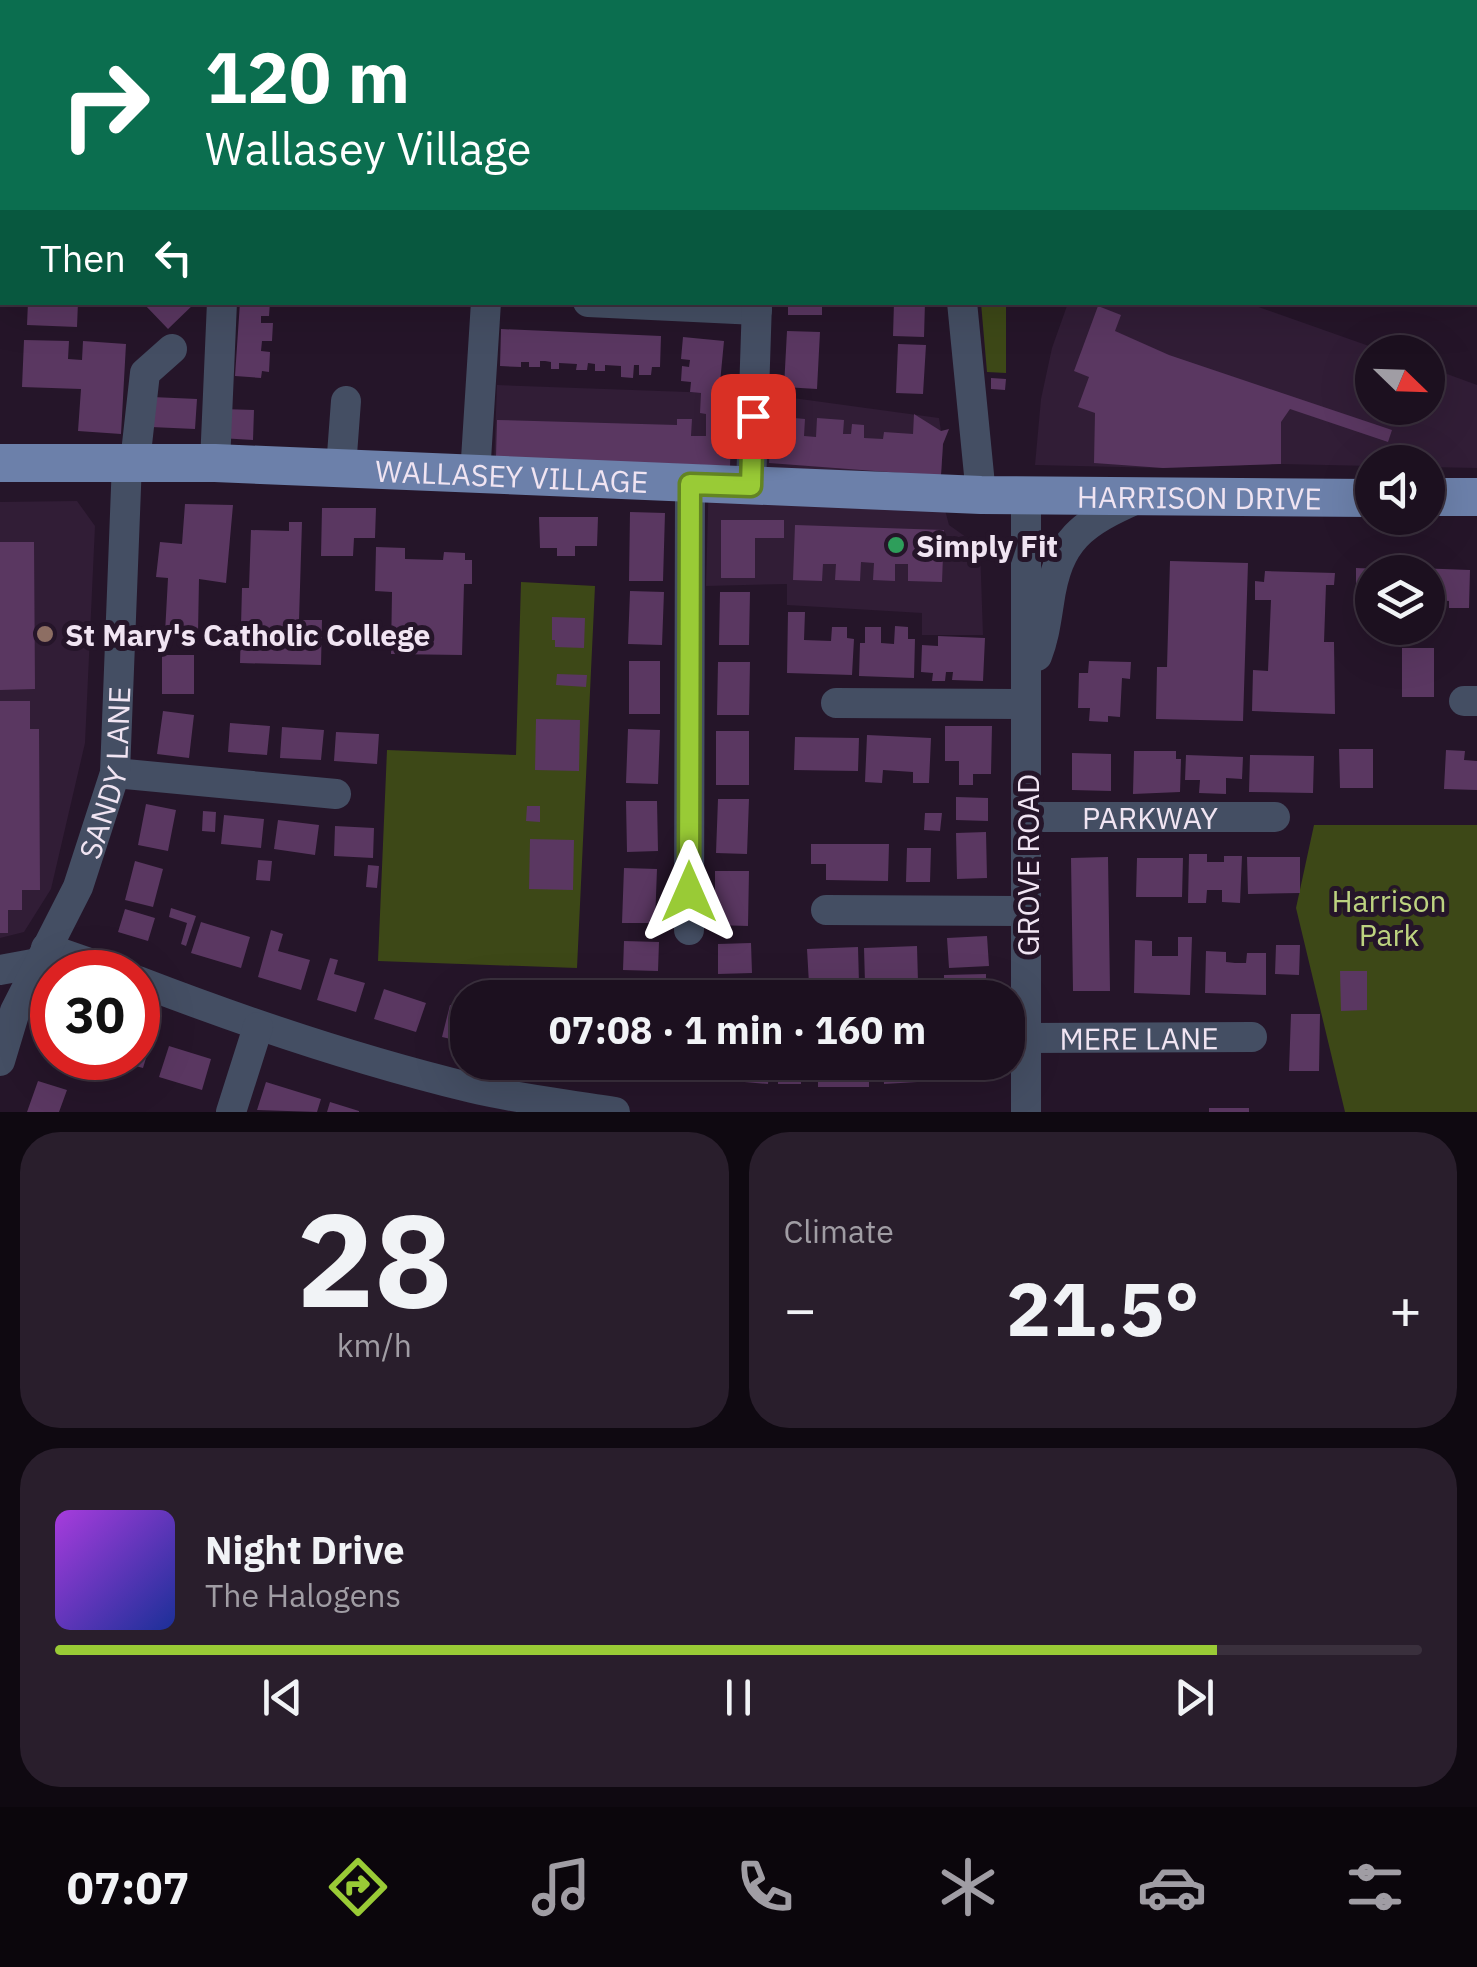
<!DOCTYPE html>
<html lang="en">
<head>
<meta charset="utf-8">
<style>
  :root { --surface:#1c101f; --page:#291e2c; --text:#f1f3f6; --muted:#a09da4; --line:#3a303d; --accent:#99cb36 }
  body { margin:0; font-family:"IBM Plex Sans",sans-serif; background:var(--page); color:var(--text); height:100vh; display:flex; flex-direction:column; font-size:38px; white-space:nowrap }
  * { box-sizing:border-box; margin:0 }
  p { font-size:32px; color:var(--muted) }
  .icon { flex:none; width:55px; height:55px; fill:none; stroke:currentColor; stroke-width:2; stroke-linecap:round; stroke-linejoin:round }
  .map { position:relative; height:1112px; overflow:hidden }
  .drawer { display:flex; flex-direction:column; gap:20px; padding:20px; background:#0f0911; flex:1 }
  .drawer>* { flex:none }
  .top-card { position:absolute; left:0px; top:0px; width:1478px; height:305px; box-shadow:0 10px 40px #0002,0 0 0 2px var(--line); background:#0b6e4f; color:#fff; overflow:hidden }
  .needle { width:65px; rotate:113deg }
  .tools { position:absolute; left:1355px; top:335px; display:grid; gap:20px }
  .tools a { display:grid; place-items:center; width:90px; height:90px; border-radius:50%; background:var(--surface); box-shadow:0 10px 40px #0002,0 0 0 2px var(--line); font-size:50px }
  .speed { position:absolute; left:30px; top:950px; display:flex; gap:20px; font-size:50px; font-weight:700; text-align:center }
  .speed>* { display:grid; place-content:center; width:130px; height:130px; border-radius:50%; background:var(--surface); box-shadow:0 10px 40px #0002,0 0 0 2px var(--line); line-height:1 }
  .speed .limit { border:15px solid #d22; background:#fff; color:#111 }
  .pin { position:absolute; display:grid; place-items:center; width:85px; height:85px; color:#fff; margin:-42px; border-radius:20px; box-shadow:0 5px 15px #0006 }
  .me { position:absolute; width:110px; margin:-55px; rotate:0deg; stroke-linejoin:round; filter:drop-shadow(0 0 8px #0008) }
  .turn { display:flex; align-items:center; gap:35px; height:210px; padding:0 40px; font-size:45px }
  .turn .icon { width:130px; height:130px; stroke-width:2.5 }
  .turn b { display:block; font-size:70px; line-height:85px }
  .then { display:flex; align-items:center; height:95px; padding:0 40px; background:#0003; gap:20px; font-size:38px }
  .big { font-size:75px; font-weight:700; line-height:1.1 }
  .drawer .tile { flex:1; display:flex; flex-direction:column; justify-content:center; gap:15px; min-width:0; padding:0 35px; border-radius:40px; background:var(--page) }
  .drawer .dial { align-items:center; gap:0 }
  .dial b { font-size:130px; line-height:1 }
  .song { display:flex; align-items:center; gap:30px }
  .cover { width:120px; height:120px; border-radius:15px; background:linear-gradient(135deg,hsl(280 70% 55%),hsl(230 70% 35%)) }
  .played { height:10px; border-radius:5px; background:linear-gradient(90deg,var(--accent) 85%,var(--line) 85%) }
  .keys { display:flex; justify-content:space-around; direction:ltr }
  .heat { display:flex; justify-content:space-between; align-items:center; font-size:55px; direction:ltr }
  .drawer .tiles { flex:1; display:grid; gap:20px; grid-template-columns:1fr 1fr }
  .tile:last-child { grid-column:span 2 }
  .trip { position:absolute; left:450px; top:980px; width:575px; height:100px; border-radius:40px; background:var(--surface); box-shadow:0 10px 40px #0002,0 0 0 2px var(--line); font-weight:700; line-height:100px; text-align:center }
  .menu { display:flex; height:160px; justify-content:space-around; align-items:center; background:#0b060c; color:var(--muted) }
  .menu .icon { width:70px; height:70px }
  .menu .active { color:var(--accent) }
  .menu b { font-size:45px; color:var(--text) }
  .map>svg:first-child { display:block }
  .built { fill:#311d36 }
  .green { fill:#3d4817 }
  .building { fill:#5a3761 }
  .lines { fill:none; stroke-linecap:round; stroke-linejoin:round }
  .minor { stroke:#444e63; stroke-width:30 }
  .major { stroke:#6c80aa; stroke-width:38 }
  .rail-casing { stroke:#bfb2c2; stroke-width:10 }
  .rail { stroke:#251529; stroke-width:6; stroke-dasharray:19; stroke-linecap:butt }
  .route-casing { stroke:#638423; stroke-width:25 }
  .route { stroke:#99cb36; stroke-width:18 }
  .leisure-dot { fill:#2e9e5b; stroke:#251529; stroke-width:4 }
  .education-dot { fill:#8d6e63; stroke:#251529; stroke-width:4 }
  .labels { text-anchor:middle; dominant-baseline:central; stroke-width:10; stroke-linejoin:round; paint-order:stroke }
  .street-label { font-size:30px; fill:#f0e4f2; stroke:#251529 }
  .poi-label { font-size:30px; font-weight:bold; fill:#f0e4f2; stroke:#251529; text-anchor:start }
  .park-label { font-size:30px; fill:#bdd380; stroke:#251529 }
</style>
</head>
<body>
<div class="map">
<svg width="1477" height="1112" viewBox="0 0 1477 1112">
  <rect width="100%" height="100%" fill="#251529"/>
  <path class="built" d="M 1068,303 L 1247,303 L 1386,352 L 1372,352 L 1372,408 L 1428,408 L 1428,367 L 1477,385 L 1477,468 L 1428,467 L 1428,462 L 1372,462 L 1372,466 L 1281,464 L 1163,468 L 1035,465 L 1041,399 L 1052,348 Z
    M 497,385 L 771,395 L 939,418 L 943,444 L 940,491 L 949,525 L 980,547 L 983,635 L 922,635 L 922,613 L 787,605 L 787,584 L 706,586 L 709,473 L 494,463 Z
    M 77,501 L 95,526 L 85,743 L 51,889 L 24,932 L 0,938 L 0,502 Z"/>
  <path class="green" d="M 981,303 L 1006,303 L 1006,373 L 987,372 Z
    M 521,582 L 595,586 L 577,968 L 378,961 L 387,750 L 516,755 Z
    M 1314,825 L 1477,825 L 1477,1112 L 1345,1112 L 1296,908 Z"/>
  <path class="building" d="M 28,302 L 78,302 L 77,327 L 27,325 Z
    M 148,302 L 196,302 L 168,329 L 145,305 Z
    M 240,302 L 270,302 L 269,316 L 261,316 L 261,323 L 273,323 L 272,341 L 262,341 L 261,351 L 270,352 L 269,372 L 262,371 L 261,378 L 235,376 Z
    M 788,302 L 822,302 L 822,315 L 788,315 Z
    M 894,302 L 925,302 L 924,337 L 893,336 Z
    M 1098,306 L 1121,315 L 1115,331 L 1169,355 L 1392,430 L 1388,442 L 1290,409 L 1281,422 L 1281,464 L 1163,468 L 1094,463 L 1095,413 L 1078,407 L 1089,377 L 1074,371 Z
    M 501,329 L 661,336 L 660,367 L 652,367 L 651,375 L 639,375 L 639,365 L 634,365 L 633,378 L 621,377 L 621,366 L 605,365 L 605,371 L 595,371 L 595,364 L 588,363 L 587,370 L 576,370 L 577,364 L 559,363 L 559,369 L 551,369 L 551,362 L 545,361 L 540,361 L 540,367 L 529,367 L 529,362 L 521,362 L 521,367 L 500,366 Z
    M 787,331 L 820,332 L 817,389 L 784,387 Z
    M 683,337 L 724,341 L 717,414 L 732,415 L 730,466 L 496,457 L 497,420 L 677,425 L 677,419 L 692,419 L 691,436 L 706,436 L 706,414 L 700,413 L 701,393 L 690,392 L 691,382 L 681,381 L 682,366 L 689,367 L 690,360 L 681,359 Z
    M 24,340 L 69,341 L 68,359 L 82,360 L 83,341 L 126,344 L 121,434 L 78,431 L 81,389 L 22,387 Z
    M 898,344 L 926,345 L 923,394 L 896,393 Z
    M 991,378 L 1006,379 L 1005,390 L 991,389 Z
    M 152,397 L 197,399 L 195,429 L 151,427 Z
    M 222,409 L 254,410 L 253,440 L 220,438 Z
    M 914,414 L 941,431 L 949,429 L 943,444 L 940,491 L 901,473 L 769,463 L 772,416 L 805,419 L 804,436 L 816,437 L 817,418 L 844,420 L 843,434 L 851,434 L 852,424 L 864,425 L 864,438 L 883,439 L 884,432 L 913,434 Z
    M 185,504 L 233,505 L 226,583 L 199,579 L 198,633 L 165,633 L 168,578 L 156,577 L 160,542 L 182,544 Z
    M 322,508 L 376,508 L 375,538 L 354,538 L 353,556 L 321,556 Z
    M 630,512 L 665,513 L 663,581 L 629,581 Z
    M 539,517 L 598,517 L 597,546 L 575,546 L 575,556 L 557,556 L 557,548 L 540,548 Z
    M 721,520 L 784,520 L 784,538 L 755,538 L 755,578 L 721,578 Z
    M 289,522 L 302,522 L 299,620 L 322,620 L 321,665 L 240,663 L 242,588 L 249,588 L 251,530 L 289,531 Z
    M 795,525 L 944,530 L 942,582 L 908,581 L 908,564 L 895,564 L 895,581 L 873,580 L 874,563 L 861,562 L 860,581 L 835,580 L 836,564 L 823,564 L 822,581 L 793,580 Z
    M 0,542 L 34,542 L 35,689 L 0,690 Z
    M 376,547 L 405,548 L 405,559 L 443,560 L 444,552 L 465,553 L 465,560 L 472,560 L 472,584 L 464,584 L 462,655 L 391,654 L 392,592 L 375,591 Z
    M 1170,561 L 1248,563 L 1243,721 L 1156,719 L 1157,667 L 1167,667 Z
    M 1397,561 L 1416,561 L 1416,568 L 1470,570 L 1469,608 L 1449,608 L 1449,601 L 1437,600 L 1436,625 L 1428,625 L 1428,572 L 1397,572 Z
    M 1356,568 L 1381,569 L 1381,572 L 1372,572 L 1372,600 L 1356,600 Z
    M 1265,571 L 1335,573 L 1334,585 L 1326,585 L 1324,642 L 1334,642 L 1335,714 L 1252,711 L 1253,670 L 1268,671 L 1271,600 L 1255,600 L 1255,581 L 1264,582 Z
    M 630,591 L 664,592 L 662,645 L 628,644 Z
    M 720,592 L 750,592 L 749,645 L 719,645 Z
    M 788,612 L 805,612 L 804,640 L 831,641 L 832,627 L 847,627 L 847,638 L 854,639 L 852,675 L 787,673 Z
    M 552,617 L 585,618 L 584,648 L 555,647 L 555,640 L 552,640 Z
    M 895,626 L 908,627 L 908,639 L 915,639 L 914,678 L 859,676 L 860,643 L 865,643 L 865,627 L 881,627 L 881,643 L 894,644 Z
    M 938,636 L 985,638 L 983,681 L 952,680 L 953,672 L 946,672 L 945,681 L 932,681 L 933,673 L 921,672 L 922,645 L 938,646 Z
    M 1402,648 L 1434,648 L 1434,697 L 1402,697 Z
    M 162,655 L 194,655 L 194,694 L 162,694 Z
    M 629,661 L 660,661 L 660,714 L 629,714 Z
    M 1089,661 L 1131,662 L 1130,679 L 1122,678 L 1120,717 L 1108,716 L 1108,722 L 1089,721 L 1090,708 L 1078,708 L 1079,673 L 1088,673 Z
    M 718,662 L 750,662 L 749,715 L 717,715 Z
    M 557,674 L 587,675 L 586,687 L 556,685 Z
    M 0,701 L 30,701 L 30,729 L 39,729 L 40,890 L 22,890 L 22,910 L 8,910 L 8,933 L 0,933 Z
    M 163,711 L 194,715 L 189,758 L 157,754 Z
    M 536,719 L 580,720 L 579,771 L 535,770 Z
    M 230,723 L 270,726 L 267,755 L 228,752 Z
    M 945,726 L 992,726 L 991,774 L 973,774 L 973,785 L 959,785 L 959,761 L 945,761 Z
    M 282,727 L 324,730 L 321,760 L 280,758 Z
    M 628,729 L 660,730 L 658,784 L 626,783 Z
    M 716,731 L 749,731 L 749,785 L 716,785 Z
    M 336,732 L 379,734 L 377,764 L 334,761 Z
    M 867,735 L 931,738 L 929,783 L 913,783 L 913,772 L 883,770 L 882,783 L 865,782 Z
    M 795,737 L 859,738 L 858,771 L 794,770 Z
    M 1339,749 L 1373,749 L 1373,788 L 1340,788 Z
    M 1446,750 L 1465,751 L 1464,760 L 1477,761 L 1477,790 L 1444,789 Z
    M 1134,751 L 1176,751 L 1176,759 L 1181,759 L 1180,792 L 1133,794 Z
    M 1072,753 L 1111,754 L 1111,791 L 1072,790 Z
    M 1186,755 L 1243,757 L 1242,779 L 1226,778 L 1226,794 L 1199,793 L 1200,780 L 1185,780 Z
    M 1250,755 L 1314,756 L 1313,793 L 1249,792 Z
    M 956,797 L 988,798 L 988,821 L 956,820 Z
    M 718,799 L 749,799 L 747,854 L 716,853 Z
    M 626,801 L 657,801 L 658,851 L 627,852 Z
    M 146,804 L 176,810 L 168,851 L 138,845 Z
    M 527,806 L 540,806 L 540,822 L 526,821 Z
    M 203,811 L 216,812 L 215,832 L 202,831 Z
    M 925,813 L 942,813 L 940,831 L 924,830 Z
    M 224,815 L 264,819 L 261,848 L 221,844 Z
    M 278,820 L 319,825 L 315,855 L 274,849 Z
    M 335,826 L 374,828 L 373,858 L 334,856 Z
    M 986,832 L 987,878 L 957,879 L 956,833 Z
    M 530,839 L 574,840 L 573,890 L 529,889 Z
    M 811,844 L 889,844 L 888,881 L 826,880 L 826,864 L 811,864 Z
    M 907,848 L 931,848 L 930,882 L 906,882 Z
    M 1189,854 L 1207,854 L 1207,862 L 1224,862 L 1224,856 L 1242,856 L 1240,903 L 1222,902 L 1222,890 L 1207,890 L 1206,903 L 1188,903 Z
    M 1108,857 L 1110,991 L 1073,991 L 1071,858 Z
    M 1247,857 L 1300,857 L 1300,893 L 1248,894 Z
    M 1137,858 L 1183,858 L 1182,897 L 1136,897 Z
    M 258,860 L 272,861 L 270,881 L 256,880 Z
    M 135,861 L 163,869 L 153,907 L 125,900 Z
    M 368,865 L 379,866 L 377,888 L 366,887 Z
    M 624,868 L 657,869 L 655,923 L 622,923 Z
    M 715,871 L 749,871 L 748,926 L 715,925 Z
    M 171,908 L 196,916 L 186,946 L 181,944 L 187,923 L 169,917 Z
    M 125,909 L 155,918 L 148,941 L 118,932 Z
    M 201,922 L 250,937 L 241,968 L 191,953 Z
    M 271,930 L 283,934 L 278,951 L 310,960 L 301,990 L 258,977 Z
    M 987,936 L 989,966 L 949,968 L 947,938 Z
    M 1178,937 L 1192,937 L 1190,995 L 1134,993 L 1135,940 L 1152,941 L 1152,956 L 1178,956 Z
    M 624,941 L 659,942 L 658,971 L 623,970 Z
    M 751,943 L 752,973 L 718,974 L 718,944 Z
    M 1276,945 L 1300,945 L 1299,975 L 1275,974 Z
    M 917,946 L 918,982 L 865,983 L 864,948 Z
    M 858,947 L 859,983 L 809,984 L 807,949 Z
    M 1206,951 L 1226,952 L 1226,962 L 1235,963 L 1246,963 L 1247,953 L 1266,953 L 1266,995 L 1205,993 Z
    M 330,958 L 338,960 L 334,974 L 365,983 L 356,1012 L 317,1000 Z
    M 1340,971 L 1367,971 L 1367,1010 L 1341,1011 Z
    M 986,974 L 986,998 L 944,998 L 944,975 Z
    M 384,989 L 426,1003 L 416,1032 L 374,1019 Z
    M 450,1005 L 468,1009 L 468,1043 L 442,1037 Z
    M 1291,1014 L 1320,1014 L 1319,1071 L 1289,1071 Z
    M 138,1034 L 152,1038 L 143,1068 L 110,1059 L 138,1058 Z
    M 169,1046 L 211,1059 L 202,1090 L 159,1077 Z
    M 602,1062 L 653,1062 L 650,1075 Z
    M 669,1062 L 712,1062 L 710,1080 L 668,1074 Z
    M 724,1062 L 770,1062 L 768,1084 L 722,1080 Z
    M 778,1062 L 801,1062 L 801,1084 L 778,1084 Z
    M 818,1062 L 869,1062 L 869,1087 L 818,1087 Z
    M 883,1062 L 933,1062 L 934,1081 L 884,1084 Z
    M 951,1062 L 982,1062 L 982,1078 L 951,1078 Z
    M 38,1081 L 67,1090 L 59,1112 L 27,1112 Z
    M 266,1082 L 321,1099 L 317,1112 L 257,1110 Z
    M 330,1102 L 359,1111 L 359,1112 L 327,1112 Z
    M 1209,1108 L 1249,1108 L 1249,1112 L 1209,1112 Z"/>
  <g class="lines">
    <g class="minor">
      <path d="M 1282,0 L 1298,2"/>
      <path d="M 507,2 L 507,0"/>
      <path d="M 1035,2 L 1037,0"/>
      <path d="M 1475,31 L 1477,31"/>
      <path d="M 588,302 L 757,310"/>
      <path d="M 962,302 L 981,495"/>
      <path d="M 135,462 L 145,373 L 172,349"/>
      <path d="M 215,463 L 222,302"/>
      <path d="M 341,468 L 346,401"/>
      <path d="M 475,475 L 486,302"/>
      <path d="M 751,486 L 757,302"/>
      <path d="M 1037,656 C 1044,638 1046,622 1049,603 C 1058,539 1082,523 1139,498"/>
      <path d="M 1464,701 L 1477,701"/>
      <path d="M 836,703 L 1026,704"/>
      <path d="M 115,773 L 336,794"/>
      <path id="s1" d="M 1028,817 L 1275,817"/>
      <path d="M 826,910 L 1027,911"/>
      <path d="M 689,930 L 690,484"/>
      <path d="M 46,948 L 115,972"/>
      <path d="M 0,970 L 38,963"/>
      <path d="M 138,981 C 247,1023 357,1060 472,1088 C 518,1099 567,1104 615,1112"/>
      <path id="s2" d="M 1027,1038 L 1252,1037"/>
      <path id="s3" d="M 0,1061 L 15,1011 L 78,887 L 115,773 L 127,462"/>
      <path d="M 231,1112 L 258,1027"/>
      <path d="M 1026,1112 L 1026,495"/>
    </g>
    <g class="major">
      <path id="s4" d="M 0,463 L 215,463 L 981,495 L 1372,498"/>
      <path d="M 1428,497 L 1477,497"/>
    </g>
    <g class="rail-casing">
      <path id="rail" d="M 633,0 L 640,2
        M 670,0 L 677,2
        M 1475,286 L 1477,286"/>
    </g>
    <use href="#rail" class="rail"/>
  </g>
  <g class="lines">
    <g class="route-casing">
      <path id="route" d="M 689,892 L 690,484 L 751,486 L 753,416"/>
    </g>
    <use href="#route" class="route"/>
  </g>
  <circle class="leisure-dot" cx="896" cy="545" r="10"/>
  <circle class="education-dot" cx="45" cy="634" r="10"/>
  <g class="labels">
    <g class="street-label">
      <text stroke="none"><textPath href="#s4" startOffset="512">WALLASEY VILLAGE</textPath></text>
      <text stroke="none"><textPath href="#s4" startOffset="1200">HARRISON DRIVE</textPath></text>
      <text stroke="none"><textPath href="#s3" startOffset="310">SANDY LANE</textPath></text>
      <text stroke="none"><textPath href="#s1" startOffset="122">PARKWAY</textPath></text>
      <text transform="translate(1027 865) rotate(-90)">GROVE ROAD</text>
      <text stroke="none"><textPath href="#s2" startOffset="112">MERE LANE</textPath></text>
    </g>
    <g class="poi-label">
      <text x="916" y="545">Simply Fit</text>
      <text x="65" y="634">St Mary's Catholic College</text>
    </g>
    <g class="park-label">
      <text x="1389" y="900">Harrison<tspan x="1389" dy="34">Park</tspan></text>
    </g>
  </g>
</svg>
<div class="tools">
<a><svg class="needle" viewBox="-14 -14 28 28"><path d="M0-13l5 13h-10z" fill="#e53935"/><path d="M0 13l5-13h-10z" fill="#a09da4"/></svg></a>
<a><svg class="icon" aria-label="sound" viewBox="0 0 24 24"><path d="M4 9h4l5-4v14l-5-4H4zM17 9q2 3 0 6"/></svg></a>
<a><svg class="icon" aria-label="layers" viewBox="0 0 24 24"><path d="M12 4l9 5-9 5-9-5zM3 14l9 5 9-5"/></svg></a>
</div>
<div class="speed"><div class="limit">30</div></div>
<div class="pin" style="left:753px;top:416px;background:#d93025"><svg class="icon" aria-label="arrive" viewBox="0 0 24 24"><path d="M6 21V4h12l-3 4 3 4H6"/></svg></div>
<svg class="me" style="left:689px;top:892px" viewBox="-20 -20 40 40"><path d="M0-17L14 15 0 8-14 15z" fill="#99cb36" stroke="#fff" stroke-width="4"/></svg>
<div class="trip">07:08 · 1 min · 160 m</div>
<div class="top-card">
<div class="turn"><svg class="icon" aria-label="right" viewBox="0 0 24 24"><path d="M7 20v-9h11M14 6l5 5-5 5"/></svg><div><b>120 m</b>Wallasey Village</div></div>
<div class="then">Then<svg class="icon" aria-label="left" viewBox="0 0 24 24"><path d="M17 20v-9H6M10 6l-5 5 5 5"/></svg></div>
</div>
</div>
<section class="drawer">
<div class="tiles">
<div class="tile dial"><b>28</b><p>km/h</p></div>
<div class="tile"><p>Climate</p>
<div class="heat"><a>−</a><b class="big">21.5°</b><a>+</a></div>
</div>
<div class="tile">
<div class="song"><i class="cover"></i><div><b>Night Drive</b><p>The Halogens</p></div></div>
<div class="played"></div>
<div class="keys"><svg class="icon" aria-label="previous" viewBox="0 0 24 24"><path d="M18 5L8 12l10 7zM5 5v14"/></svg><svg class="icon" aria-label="pause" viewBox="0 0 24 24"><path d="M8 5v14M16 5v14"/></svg><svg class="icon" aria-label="next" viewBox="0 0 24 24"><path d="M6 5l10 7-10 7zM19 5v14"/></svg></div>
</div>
</div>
</section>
<nav class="menu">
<b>07:07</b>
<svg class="icon active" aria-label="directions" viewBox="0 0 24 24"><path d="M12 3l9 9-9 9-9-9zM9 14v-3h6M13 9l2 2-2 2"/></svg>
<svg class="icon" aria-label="music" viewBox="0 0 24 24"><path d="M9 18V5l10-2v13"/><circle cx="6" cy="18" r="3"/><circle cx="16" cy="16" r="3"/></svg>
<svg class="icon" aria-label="phone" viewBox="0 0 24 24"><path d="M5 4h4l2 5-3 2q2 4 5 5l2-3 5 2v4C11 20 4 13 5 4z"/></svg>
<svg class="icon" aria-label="climate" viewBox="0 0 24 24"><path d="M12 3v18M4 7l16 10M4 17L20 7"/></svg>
<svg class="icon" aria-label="car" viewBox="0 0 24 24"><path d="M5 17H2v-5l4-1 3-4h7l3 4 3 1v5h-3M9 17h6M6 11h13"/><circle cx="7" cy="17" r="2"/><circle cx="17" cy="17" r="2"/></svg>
<svg class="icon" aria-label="filters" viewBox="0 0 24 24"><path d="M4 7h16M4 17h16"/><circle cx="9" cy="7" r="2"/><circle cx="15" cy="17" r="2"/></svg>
</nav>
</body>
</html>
